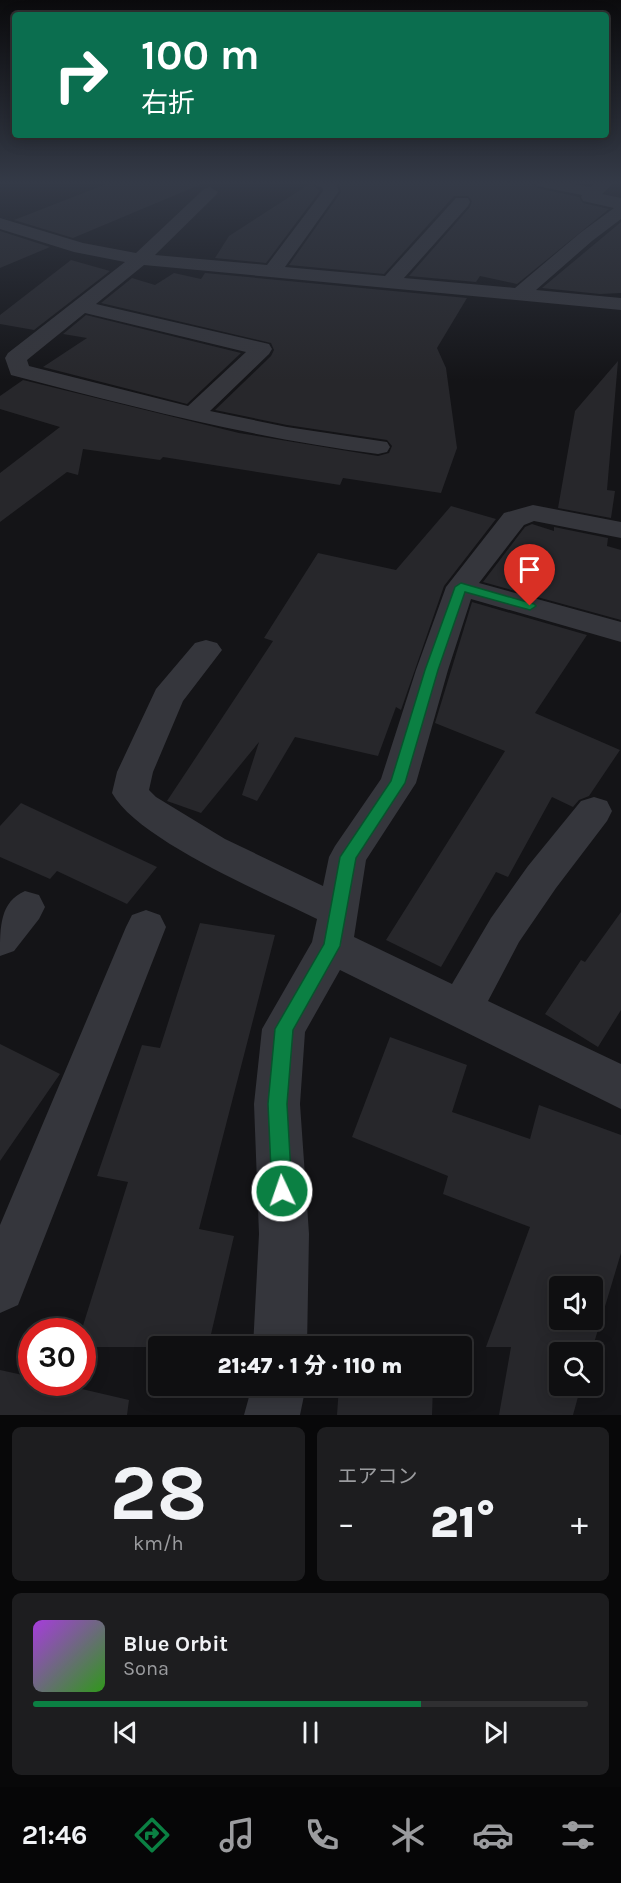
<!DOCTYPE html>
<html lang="ja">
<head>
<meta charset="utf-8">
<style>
  :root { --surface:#0f0f11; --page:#1d1d1f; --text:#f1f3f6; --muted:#9b9c9f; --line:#2f2f31; --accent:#0b8043 }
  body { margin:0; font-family:Karla,"Noto Sans JP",sans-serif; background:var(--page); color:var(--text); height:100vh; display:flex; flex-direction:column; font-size:22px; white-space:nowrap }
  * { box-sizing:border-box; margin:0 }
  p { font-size:20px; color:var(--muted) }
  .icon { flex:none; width:33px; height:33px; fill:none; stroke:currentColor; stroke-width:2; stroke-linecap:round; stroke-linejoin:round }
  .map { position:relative; height:1415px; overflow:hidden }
  .details { display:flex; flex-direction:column; gap:12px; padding:12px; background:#080809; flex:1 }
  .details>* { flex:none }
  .guide { position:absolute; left:12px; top:12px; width:597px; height:126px; border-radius:6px; box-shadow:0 3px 15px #0003,0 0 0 2px var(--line); background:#0b6e4f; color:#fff; overflow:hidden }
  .tools { position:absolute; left:549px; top:1276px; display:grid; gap:12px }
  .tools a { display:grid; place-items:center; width:54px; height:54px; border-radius:6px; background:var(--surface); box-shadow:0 3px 15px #0003,0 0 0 2px var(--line); font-size:30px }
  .speed { position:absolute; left:18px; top:1318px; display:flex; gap:12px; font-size:30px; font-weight:700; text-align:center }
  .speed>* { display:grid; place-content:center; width:78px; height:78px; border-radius:50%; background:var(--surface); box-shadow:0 3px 15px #0003,0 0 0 2px var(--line); line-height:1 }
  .speed .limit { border:9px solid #d22; background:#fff; color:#111 }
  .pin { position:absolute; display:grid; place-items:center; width:51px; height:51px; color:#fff; margin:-62px -26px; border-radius:50% 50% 50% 0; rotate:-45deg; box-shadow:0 0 6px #0007 }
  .pin .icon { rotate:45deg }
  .me { position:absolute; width:66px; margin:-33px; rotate:357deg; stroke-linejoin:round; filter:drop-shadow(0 0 4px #0008) }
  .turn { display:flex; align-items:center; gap:21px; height:126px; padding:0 30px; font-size:27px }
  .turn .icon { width:78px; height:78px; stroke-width:2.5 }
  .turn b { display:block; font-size:42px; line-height:51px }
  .big { font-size:45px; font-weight:800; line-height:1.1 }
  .details .card { flex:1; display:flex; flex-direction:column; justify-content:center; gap:9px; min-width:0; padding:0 21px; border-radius:9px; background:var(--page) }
  .details .dial { align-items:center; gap:0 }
  .dial b { font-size:78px; line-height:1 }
  .song { display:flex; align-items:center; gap:18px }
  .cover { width:72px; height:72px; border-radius:9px; background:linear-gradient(135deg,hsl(280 70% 55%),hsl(110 70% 35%)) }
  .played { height:6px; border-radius:3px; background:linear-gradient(90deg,var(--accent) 70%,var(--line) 70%) }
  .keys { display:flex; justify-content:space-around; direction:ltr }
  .heat { display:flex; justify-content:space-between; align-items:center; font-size:33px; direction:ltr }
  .details .tiles { flex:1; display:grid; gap:12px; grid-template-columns:1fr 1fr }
  .card:last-child { grid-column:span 2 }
  .trip { position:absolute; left:148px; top:1336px; width:324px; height:60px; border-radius:6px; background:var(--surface); box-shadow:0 3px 15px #0003,0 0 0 2px var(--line); font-weight:800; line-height:60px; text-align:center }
  .menu { display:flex; height:96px; justify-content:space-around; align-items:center; background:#060607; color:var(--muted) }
  .menu .icon { width:42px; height:42px }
  .menu .active { color:var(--accent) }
  .menu b { font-size:27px; color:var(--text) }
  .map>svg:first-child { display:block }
  .building { fill:#27272b; fill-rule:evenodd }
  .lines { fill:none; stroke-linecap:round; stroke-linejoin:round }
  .street { fill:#35363c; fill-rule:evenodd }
  .route { fill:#0b8043; stroke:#07532c; stroke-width:1.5 }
</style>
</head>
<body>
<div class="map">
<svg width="621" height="1415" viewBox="0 0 621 1415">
  <rect width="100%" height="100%" fill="#141417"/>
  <path class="building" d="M 109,183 L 204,183 L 73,238 L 14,220 Z
    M 311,183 L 320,191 L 266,263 L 215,258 L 229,236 Z
    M 338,183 L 533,183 L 537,188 L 579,197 L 583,203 L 609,209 L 517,284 L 480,276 L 476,282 L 409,276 L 470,207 L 472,201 L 468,196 L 454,196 L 384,274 L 289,265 L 341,192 Z
    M 621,222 L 621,293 L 600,294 L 542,288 Z
    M 0,231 L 50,247 L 0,268 Z
    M 71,260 L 110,271 L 34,330 L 0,324 L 0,315 Z
    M 174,273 L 201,279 L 205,273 L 467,298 L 437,348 L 446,368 L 457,448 L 441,493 L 343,478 L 340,485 L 163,457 L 160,460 L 83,449 L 78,475 L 67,472 L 0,522 L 0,473 L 60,427 L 0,409 L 0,396 L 23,380 L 239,433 L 378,456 L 389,453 L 392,446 L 387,440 L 287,425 L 215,410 L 271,356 L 274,350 L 271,343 L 101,303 L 132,278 L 155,285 Z
    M 86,315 L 241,353 L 187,404 L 43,367 L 87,338 L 63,334 Z
    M 618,361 L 607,490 L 615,491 L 611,518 L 558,508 L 575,411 Z
    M 451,506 L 496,519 L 444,586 L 401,710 L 396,707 L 378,756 L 295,737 L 257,801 L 242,795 L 259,742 L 201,813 L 167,801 L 273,641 L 264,638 L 318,553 L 396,570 Z
    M 532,524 L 554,531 L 554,527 L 608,538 L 607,546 L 621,550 L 621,620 L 483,582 L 525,527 Z
    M 472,602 L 587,635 L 535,713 L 620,750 L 589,796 L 579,800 L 573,807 L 552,797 L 508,877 L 496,872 L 441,967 L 386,940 L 505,751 L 435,723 Z
    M 21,803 L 157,867 L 127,904 L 57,871 L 50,879 L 0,857 L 0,826 Z
    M 621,912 L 621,1010 L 598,1047 L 545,1014 L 581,960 L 585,962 Z
    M 200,923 L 275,935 L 199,1229 L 234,1236 L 208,1347 L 82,1347 L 81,1332 L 128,1182 L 97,1176 L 142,1045 L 160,1048 Z
    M 390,1037 L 467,1065 L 452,1112 L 530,1139 L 539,1105 L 621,1135 L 621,1253 L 591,1353 L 560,1353 L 560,1386 L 581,1386 L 573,1415 L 499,1415 L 511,1347 L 486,1347 L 530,1227 L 443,1194 L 448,1176 L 352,1137 ZM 560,1287 L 592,1287 L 592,1320 L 560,1320 Z
    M 0,1044 L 60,1074 L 0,1161 Z
    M 343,1341 L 396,1347 L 342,1347 Z
    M 0,1370 L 32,1377 L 32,1383 L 56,1383 L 129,1400 L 127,1415 L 0,1415 Z
    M 339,1386 L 433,1386 L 432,1415 L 337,1415 Z"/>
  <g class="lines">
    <path class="street" d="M 314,183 L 336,183 L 339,191 L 285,267 L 385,276 L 456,198 L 468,198 L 470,202 L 468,206 L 404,278 L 515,288 L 580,233 L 614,208 L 583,201 L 581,197 L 582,195 L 537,186 L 535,183 L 568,183 L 591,187 L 596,183 L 613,183 L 602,194 L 621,198 L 621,219 L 592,241 L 536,290 L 621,298 L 621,310 L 144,265 L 96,304 L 269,344 L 272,349 L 269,354 L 210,411 L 287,427 L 387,442 L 390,447 L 387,452 L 378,454 C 253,438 133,407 11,375 L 5,358 L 8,353 L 125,262 L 74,252 L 0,229 L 0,218 L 83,243 L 136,253 L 204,189 L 210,187 L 218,192 L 216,195 L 155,255 L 267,265 L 323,191 L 322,188 ZM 85,313 L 246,352 L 188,406 L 29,366 L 27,360 Z
      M 533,505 L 621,522 L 621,538 L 534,521 L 524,525 L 479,583 L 621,622 L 621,642 L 471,599 L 448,670 L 416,783 L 366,860 L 354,937 L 452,984 L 491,918 L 528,866 L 581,801 L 594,797 L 607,801 L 612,811 L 607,821 L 556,888 L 519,942 L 488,1001 L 621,1064 L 621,1109 L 340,970 L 305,1032 L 300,1104 L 309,1234 L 307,1347 L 253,1347 L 259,1234 L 254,1104 L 262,1029 L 312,942 L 317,919 C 266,894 138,840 112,793 L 117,772 L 156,689 L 195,643 L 206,640 L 217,643 L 222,650 L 183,701 L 153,772 L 149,790 L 156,797 L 225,839 L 323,886 L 329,857 L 335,846 L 381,779 L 416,670 L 446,587 L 504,513 Z
      M 25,891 L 39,895 L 45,907 L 39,919 L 14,951 L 0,956 C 0,926 0,902 25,891 Z
      M 146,910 L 160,915 L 166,927 L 18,1305 L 0,1313 L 0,1225 L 126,927 L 132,915 Z
      M 252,1386 L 306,1386 L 300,1415 L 244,1415 Z"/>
  </g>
  <linearGradient id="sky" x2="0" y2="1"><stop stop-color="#0b0b0d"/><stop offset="0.48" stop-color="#343a47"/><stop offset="1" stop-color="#343a47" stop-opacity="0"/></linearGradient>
  <rect width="621" height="381" fill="url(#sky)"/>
  <path class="route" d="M 461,583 L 534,604 L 536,606 L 530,610 L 465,592 L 438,670 L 405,783 L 356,858 L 340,946 L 293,1030 L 287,1104 L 292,1191 L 289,1198 L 282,1201 L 275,1198 L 272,1191 L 268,1104 L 275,1029 L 324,944 L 340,857 L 391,781 L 425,670 L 455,587 Z"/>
</svg>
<div class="tools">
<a><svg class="icon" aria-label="sound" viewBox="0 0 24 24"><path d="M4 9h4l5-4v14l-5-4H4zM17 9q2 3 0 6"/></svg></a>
<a><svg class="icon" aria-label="search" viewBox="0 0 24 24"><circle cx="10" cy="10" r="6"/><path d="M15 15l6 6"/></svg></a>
</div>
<div class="speed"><div class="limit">30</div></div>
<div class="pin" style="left:530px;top:606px;background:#d93025"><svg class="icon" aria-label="arrive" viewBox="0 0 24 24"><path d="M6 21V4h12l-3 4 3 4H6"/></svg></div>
<svg class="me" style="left:282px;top:1191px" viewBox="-20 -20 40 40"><circle r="17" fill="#0b8043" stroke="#fff" stroke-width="3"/><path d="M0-11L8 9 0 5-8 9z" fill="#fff"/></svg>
<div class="trip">21:47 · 1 分 · 110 m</div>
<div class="guide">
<div class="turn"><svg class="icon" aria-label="right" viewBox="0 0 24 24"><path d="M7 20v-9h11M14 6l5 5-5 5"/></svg><div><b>100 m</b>右折</div></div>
</div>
</div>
<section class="details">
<div class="tiles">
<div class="card dial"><b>28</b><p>km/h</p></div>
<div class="card"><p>エアコン</p>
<div class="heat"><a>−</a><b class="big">21°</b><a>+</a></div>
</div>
<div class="card">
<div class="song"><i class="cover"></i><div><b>Blue Orbit</b><p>Sona</p></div></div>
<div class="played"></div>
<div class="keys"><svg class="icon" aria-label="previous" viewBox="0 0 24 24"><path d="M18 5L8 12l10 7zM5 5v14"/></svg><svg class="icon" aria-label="pause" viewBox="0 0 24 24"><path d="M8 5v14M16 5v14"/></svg><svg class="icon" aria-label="next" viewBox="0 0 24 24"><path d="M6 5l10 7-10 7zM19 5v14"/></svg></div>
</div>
</div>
</section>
<nav class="menu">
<b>21:46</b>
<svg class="icon active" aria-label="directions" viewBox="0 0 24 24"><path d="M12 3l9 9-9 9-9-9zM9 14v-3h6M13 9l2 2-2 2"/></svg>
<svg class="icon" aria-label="music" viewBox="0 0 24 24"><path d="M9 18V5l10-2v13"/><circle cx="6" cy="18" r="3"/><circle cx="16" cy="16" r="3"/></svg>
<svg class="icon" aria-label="phone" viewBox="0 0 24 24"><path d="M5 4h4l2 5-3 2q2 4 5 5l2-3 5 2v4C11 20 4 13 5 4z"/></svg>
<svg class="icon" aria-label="climate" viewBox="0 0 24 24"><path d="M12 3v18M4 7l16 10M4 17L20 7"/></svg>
<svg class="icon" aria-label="car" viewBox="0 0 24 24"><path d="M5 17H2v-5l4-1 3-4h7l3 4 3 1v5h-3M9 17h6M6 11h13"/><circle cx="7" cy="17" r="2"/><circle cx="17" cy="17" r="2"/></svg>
<svg class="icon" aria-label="filters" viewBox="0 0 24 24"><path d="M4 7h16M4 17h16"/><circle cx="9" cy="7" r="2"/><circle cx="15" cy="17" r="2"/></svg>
</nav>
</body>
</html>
